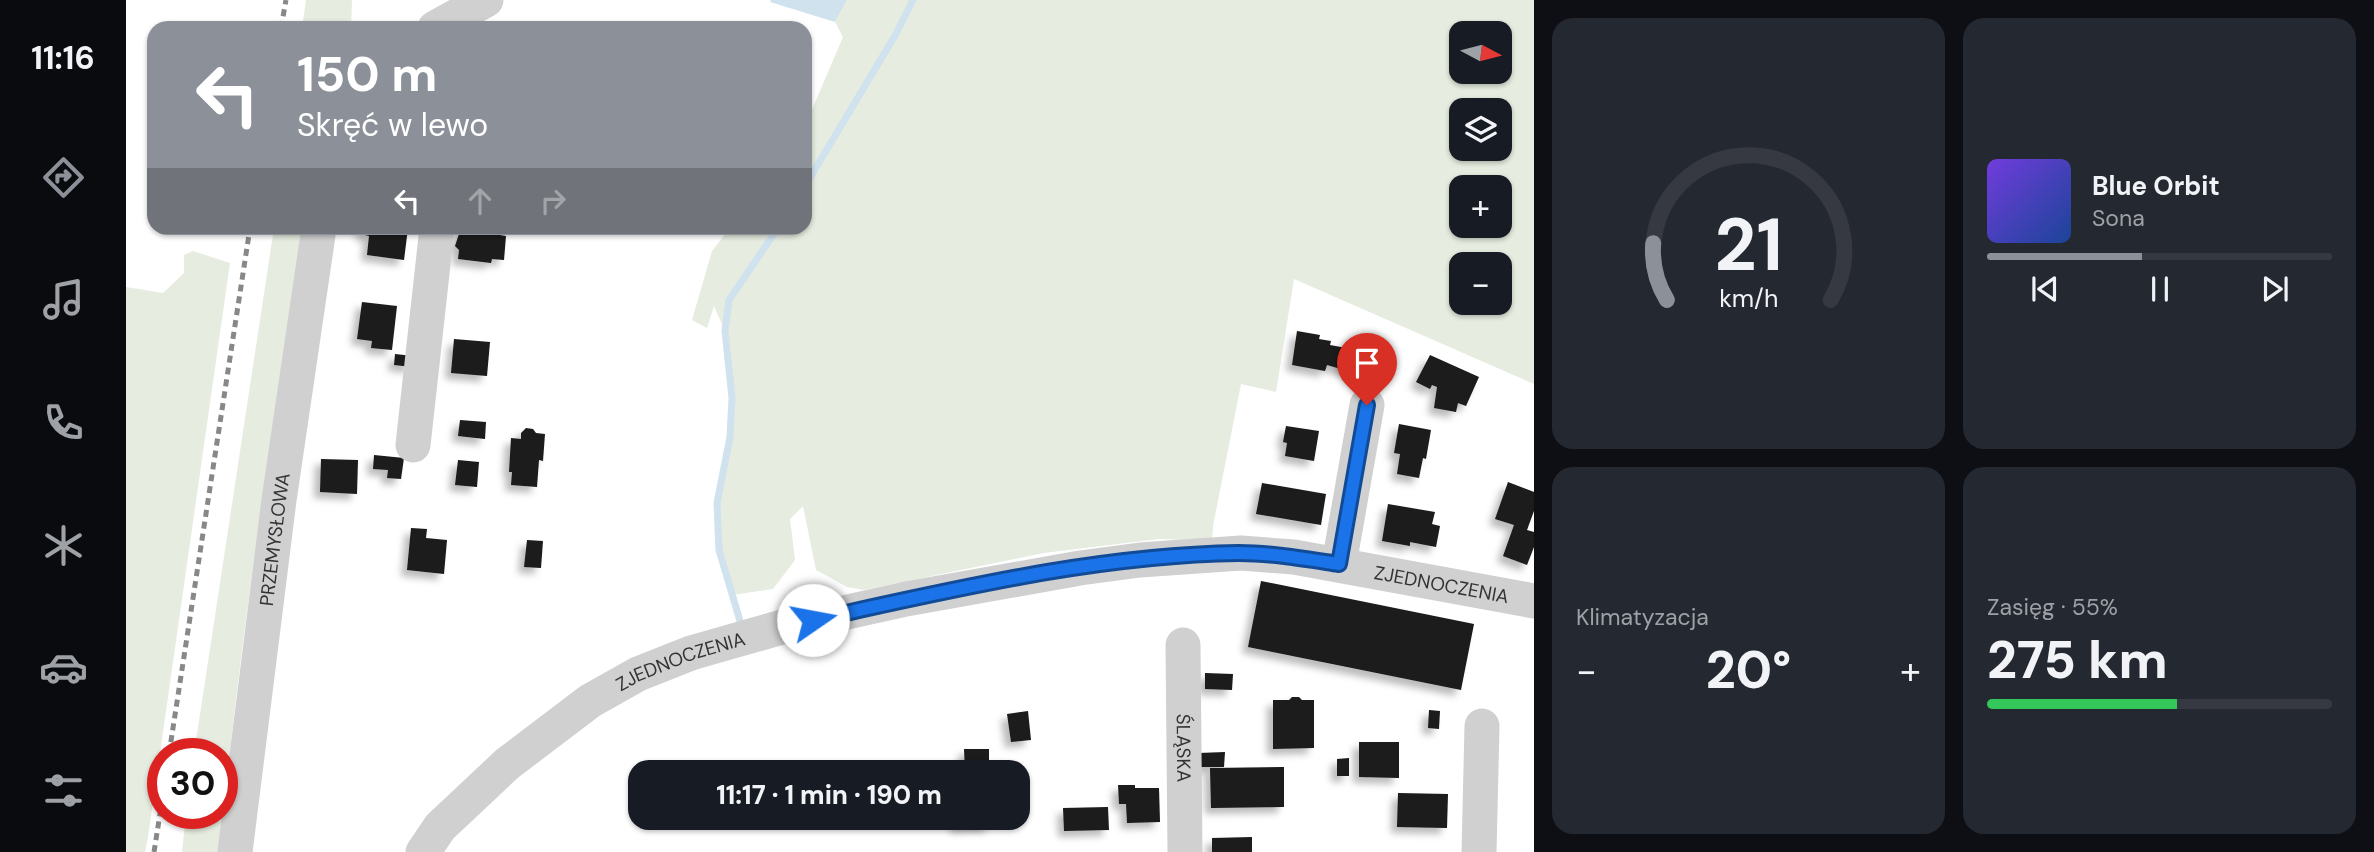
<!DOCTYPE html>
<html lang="pl">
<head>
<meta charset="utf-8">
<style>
  :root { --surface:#171b24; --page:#242831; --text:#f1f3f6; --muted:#9ea1a6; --line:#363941; --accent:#8c9099 }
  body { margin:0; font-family:"DM Sans",sans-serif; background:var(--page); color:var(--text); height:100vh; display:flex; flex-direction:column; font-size:26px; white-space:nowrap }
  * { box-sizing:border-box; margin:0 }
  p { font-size:23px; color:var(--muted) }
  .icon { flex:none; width:38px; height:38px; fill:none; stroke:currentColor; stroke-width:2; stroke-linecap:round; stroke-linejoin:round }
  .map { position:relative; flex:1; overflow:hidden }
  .drawer { display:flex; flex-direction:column; gap:18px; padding:18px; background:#0d0f14; width:840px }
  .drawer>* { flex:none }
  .hud { position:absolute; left:21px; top:21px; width:665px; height:214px; border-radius:21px; box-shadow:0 2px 5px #0004; background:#8c9099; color:#fff; overflow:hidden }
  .needle { width:46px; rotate:97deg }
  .tools { position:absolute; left:1323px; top:21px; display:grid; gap:14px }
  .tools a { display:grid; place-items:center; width:63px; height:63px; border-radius:14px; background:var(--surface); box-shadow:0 2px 5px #0004; font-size:35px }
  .speed { position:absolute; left:21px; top:738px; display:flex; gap:14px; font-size:35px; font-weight:700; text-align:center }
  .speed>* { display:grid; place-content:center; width:91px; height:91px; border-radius:50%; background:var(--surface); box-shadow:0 2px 5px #0004; line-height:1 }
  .speed .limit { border:10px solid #d22; background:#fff; color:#111 }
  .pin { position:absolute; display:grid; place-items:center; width:60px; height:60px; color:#fff; margin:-72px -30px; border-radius:50% 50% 50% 0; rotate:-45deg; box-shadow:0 0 7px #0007 }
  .pin .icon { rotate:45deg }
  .me { position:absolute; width:77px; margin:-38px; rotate:78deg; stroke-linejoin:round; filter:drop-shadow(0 0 5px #0008) }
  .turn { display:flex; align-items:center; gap:24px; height:147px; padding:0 35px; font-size:32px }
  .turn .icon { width:91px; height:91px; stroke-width:2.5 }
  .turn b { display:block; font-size:49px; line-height:60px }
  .lanes { display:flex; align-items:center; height:66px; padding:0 35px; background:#0003; justify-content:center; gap:35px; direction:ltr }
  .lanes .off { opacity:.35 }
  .big { font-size:52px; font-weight:800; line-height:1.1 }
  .drawer .tile { flex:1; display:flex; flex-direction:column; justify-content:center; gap:10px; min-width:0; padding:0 24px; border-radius:21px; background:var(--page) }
  .drawer .dial { align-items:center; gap:0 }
  .dial svg { height:182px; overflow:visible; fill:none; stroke:var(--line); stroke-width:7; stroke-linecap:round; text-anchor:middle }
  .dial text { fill:var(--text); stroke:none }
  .song { display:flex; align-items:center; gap:21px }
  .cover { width:84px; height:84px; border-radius:10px; background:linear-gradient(135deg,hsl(260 70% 55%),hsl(220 70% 35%)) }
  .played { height:7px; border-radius:4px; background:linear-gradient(90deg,var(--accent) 45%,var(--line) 45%) }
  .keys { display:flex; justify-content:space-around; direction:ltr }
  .heat { display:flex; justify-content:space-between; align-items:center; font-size:38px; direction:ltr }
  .charge { height:10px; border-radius:5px; background:linear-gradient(90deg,#34c759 55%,var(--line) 0) }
  .drawer .tiles { flex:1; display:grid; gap:18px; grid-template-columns:repeat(2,1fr) }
  .trip { position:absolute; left:502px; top:760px; width:402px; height:70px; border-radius:21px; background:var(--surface); box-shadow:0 2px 5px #0004; font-weight:800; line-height:70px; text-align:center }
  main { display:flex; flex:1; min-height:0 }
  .dock { display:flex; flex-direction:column; width:126px; justify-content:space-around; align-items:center; background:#090b0e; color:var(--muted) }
  .dock .icon { width:49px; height:49px }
  .dock .active { color:var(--accent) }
  .dock b { font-size:32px; color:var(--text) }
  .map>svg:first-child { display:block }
  .green { fill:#e6ecdf; fill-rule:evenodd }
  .water { fill:#cfe2ee }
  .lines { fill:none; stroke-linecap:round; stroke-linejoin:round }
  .stream { stroke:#cfe2ee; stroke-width:7 }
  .building { fill:#1a1a1a; filter:url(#shadow) }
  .minor { stroke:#d0d0d0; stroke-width:35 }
  .rail { stroke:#888; stroke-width:5; stroke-dasharray:7 5; stroke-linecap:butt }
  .route-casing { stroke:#114b97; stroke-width:18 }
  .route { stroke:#1a73e8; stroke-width:12 }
  .labels { text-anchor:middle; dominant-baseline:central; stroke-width:7; stroke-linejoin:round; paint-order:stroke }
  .street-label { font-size:19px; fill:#333; stroke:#fff }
</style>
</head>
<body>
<main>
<nav class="dock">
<b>11:16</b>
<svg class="icon active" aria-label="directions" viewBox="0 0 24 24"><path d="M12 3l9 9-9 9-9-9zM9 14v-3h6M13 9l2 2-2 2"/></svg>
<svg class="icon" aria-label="music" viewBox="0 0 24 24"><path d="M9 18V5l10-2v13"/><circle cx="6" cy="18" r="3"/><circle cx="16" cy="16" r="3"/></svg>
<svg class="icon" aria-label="phone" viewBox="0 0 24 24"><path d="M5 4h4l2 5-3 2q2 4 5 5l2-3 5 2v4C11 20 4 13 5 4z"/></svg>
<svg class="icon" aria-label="climate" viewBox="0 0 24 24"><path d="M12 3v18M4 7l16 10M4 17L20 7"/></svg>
<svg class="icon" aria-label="car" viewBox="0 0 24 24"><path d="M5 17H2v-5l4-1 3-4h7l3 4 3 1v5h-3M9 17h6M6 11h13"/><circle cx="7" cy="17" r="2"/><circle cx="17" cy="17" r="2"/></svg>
<svg class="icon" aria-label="filters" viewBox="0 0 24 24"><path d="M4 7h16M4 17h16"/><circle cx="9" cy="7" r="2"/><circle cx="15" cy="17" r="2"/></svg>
</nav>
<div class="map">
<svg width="1408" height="852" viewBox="0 0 1408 852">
  <defs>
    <filter id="shadow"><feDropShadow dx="-6" dy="6" stdDeviation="3.5" flood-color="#0004"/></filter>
  </defs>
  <rect width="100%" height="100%" fill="#fff"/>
  <path class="green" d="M 180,0 L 226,0 L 225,28 L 176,28 Z
    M 721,0 L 1408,0 L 1408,384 L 1168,279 L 1150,392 L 1115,384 L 1087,526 L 1086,541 L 1033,539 L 918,553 L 738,590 L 721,587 L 690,570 L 677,506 L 664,519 L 669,560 L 647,589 L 606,595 L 593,550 L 591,503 L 604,437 L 606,398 L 599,331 L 588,306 L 581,328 L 566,320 L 586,251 L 604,228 L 679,228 L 679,126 L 717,37 L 709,22 ZM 1335,33 L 1374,33 L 1374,72 L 1335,72 ZM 1335,110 L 1374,110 L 1374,149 L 1335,149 ZM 1335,187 L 1374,187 L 1374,226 L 1335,226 ZM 1335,264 L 1374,264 L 1374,303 L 1335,303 Z
    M 148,228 L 178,228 C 157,358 137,489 120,620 C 110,698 100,774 96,852 L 56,852 L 60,814 L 96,814 L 96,754 L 68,754 Z
    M 67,251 L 104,263 L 22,837 L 19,852 L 0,852 L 0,287 L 37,293 L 58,273 L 58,255 Z"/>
  <path class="water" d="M 645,0 L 721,0 L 709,22 L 644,2 Z"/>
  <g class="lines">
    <path class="stream" d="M 679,186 L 770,34 L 787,0
      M 614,621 L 593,550 L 591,503 L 604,437 L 606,398 L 599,331 L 603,300 L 652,228"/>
  </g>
  <path class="building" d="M 236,228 L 282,228 L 278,260 L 241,255 L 243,236 L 235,234 Z
    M 335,228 L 369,230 L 368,234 L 380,236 L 378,260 L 366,259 L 365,263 L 332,259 L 333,250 L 329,246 Z
    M 236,302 L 271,306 L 266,350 L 245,348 L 246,341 L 231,339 Z
    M 1171,331 L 1194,335 L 1193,339 L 1205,341 L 1204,345 L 1226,349 L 1222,371 L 1201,365 L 1199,371 L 1166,365 Z
    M 328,339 L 364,342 L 361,376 L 325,373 Z
    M 269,354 L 287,356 L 286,367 L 268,365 Z
    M 1304,355 L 1353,377 L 1340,406 L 1332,403 L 1330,412 L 1308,408 L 1311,387 L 1306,385 L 1304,389 L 1290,382 Z
    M 334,420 L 360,422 L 359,439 L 332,436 Z
    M 1273,424 L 1305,430 L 1300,459 L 1297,458 L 1293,478 L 1271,474 L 1274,454 L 1268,453 Z
    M 1160,426 L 1193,431 L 1188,461 L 1159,456 L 1161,443 L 1157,442 Z
    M 400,428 L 407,429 L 410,433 L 419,434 L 417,461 L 413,460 L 411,487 L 385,485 L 386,472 L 383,472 L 385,438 L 395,439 L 395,433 Z
    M 248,455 L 278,458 L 275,479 L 261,478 L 262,470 L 247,469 Z
    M 195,459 L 232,460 L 231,494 L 194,492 Z
    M 332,460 L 353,462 L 351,487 L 329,485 Z
    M 1382,482 L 1408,492 L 1408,511 L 1401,530 L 1408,532 L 1408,547 L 1401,565 L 1377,556 L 1388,525 L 1369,519 Z
    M 1136,483 L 1200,494 L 1195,525 L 1130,514 Z
    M 1262,504 L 1309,512 L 1306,524 L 1314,526 L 1310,547 L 1284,542 L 1284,546 L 1256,541 Z
    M 285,528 L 301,529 L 300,538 L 321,540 L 318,574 L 281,570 Z
    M 401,540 L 417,541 L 415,568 L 398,567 Z
    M 1135,581 L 1348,624 L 1335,690 L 1122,647 Z
    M 1079,673 L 1107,674 L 1106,690 L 1079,689 Z
    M 1166,697 L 1173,697 L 1176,700 L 1188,700 L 1188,748 L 1147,749 L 1147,700 L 1163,700 Z
    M 1303,710 L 1314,711 L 1313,729 L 1302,728 Z
    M 902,711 L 905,740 L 885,742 L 881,714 Z
    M 1233,742 L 1273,742 L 1273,778 L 1233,777 Z
    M 838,749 L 863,749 L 863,772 L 839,772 Z
    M 1099,752 L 1098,767 L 1073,767 L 1073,753 Z
    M 1223,758 L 1223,776 L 1211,776 L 1211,759 Z
    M 1158,767 L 1158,807 L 1085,808 L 1084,768 Z
    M 992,785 L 1009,785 L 1009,788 L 1033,788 L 1034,822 L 1001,823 L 1000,804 L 993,804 Z
    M 1272,793 L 1322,794 L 1321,828 L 1271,827 Z
    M 982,807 L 983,830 L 938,831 L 937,808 Z
    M 830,817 L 864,817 L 865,826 L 830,827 Z
    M 1126,837 L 1126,852 L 1086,852 L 1086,838 Z"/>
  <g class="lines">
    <g class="minor">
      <path d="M 309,28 L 360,0"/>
      <path d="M 287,445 L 311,228"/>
      <path d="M 1213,564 L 1241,405"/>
      <path id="s1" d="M 1057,645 L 1059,852"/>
      <path id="s2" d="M 109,852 L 153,500 L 193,228"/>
      <path id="s3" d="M 297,852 L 314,827 L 381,764 L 464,701 L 512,674 L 565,653 L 663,625 L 780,599 L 954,568 L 1014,560 L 1115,553 L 1168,557 L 1408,601"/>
      <path d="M 1353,852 L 1356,726"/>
    </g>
    <path class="rail" d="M 155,28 L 160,0
      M 43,754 L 124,228
      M 28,852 L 37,795"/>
  </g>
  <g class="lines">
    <g class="route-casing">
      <path id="route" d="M 687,620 C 826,590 969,555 1113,553 C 1146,553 1180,559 1213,564 L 1241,405"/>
    </g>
    <use href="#route" class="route"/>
  </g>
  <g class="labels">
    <g class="street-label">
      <text stroke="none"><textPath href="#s2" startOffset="315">PRZEMYSŁOWA</textPath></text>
      <text stroke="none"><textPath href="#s3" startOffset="1102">ZJEDNOCZENIA</textPath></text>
      <text stroke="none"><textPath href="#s3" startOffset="326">ZJEDNOCZENIA</textPath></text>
      <text stroke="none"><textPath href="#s1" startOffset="103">ŚLĄSKA</textPath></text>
    </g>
  </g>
</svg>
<div class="tools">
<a><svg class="needle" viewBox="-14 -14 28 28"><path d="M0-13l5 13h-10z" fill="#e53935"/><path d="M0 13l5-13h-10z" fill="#9ea1a6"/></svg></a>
<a><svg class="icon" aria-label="layers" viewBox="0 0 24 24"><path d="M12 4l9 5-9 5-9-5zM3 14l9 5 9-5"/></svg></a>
<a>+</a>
<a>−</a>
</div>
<div class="speed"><div class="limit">30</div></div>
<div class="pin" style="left:1241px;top:405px;background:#d93025"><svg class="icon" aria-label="arrive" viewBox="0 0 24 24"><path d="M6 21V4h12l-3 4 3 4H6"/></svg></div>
<svg class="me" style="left:687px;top:620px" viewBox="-20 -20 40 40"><circle r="19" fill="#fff"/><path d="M0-13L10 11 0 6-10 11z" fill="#1a73e8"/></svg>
<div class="trip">11:17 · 1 min · 190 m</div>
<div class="hud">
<div class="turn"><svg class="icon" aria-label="left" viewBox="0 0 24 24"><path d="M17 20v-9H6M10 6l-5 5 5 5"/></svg><div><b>150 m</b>Skręć w lewo</div></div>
<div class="lanes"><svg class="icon" aria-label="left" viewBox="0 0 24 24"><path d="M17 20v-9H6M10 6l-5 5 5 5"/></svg><svg class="icon off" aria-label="ahead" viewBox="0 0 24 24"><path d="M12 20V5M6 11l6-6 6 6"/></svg><svg class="icon off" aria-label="right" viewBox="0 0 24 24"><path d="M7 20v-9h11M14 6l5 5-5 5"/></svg></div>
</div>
</div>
<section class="drawer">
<div class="tiles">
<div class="tile dial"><svg viewBox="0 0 100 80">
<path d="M14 69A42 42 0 1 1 86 69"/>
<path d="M14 69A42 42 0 0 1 8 44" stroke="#8c9099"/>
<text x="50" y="56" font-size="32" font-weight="700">21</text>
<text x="50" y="72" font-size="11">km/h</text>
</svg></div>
<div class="tile">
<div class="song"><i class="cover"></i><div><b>Blue Orbit</b><p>Sona</p></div></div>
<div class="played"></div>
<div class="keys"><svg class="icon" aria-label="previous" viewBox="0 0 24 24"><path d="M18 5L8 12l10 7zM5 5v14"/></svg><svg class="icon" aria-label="pause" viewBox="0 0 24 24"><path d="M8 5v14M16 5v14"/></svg><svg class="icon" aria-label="next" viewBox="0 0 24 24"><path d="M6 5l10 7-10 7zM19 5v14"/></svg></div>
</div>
<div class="tile"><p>Klimatyzacja</p>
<div class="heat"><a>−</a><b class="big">20°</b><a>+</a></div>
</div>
<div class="tile"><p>Zasięg · 55%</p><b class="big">275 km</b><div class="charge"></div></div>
</div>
</section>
</main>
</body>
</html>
